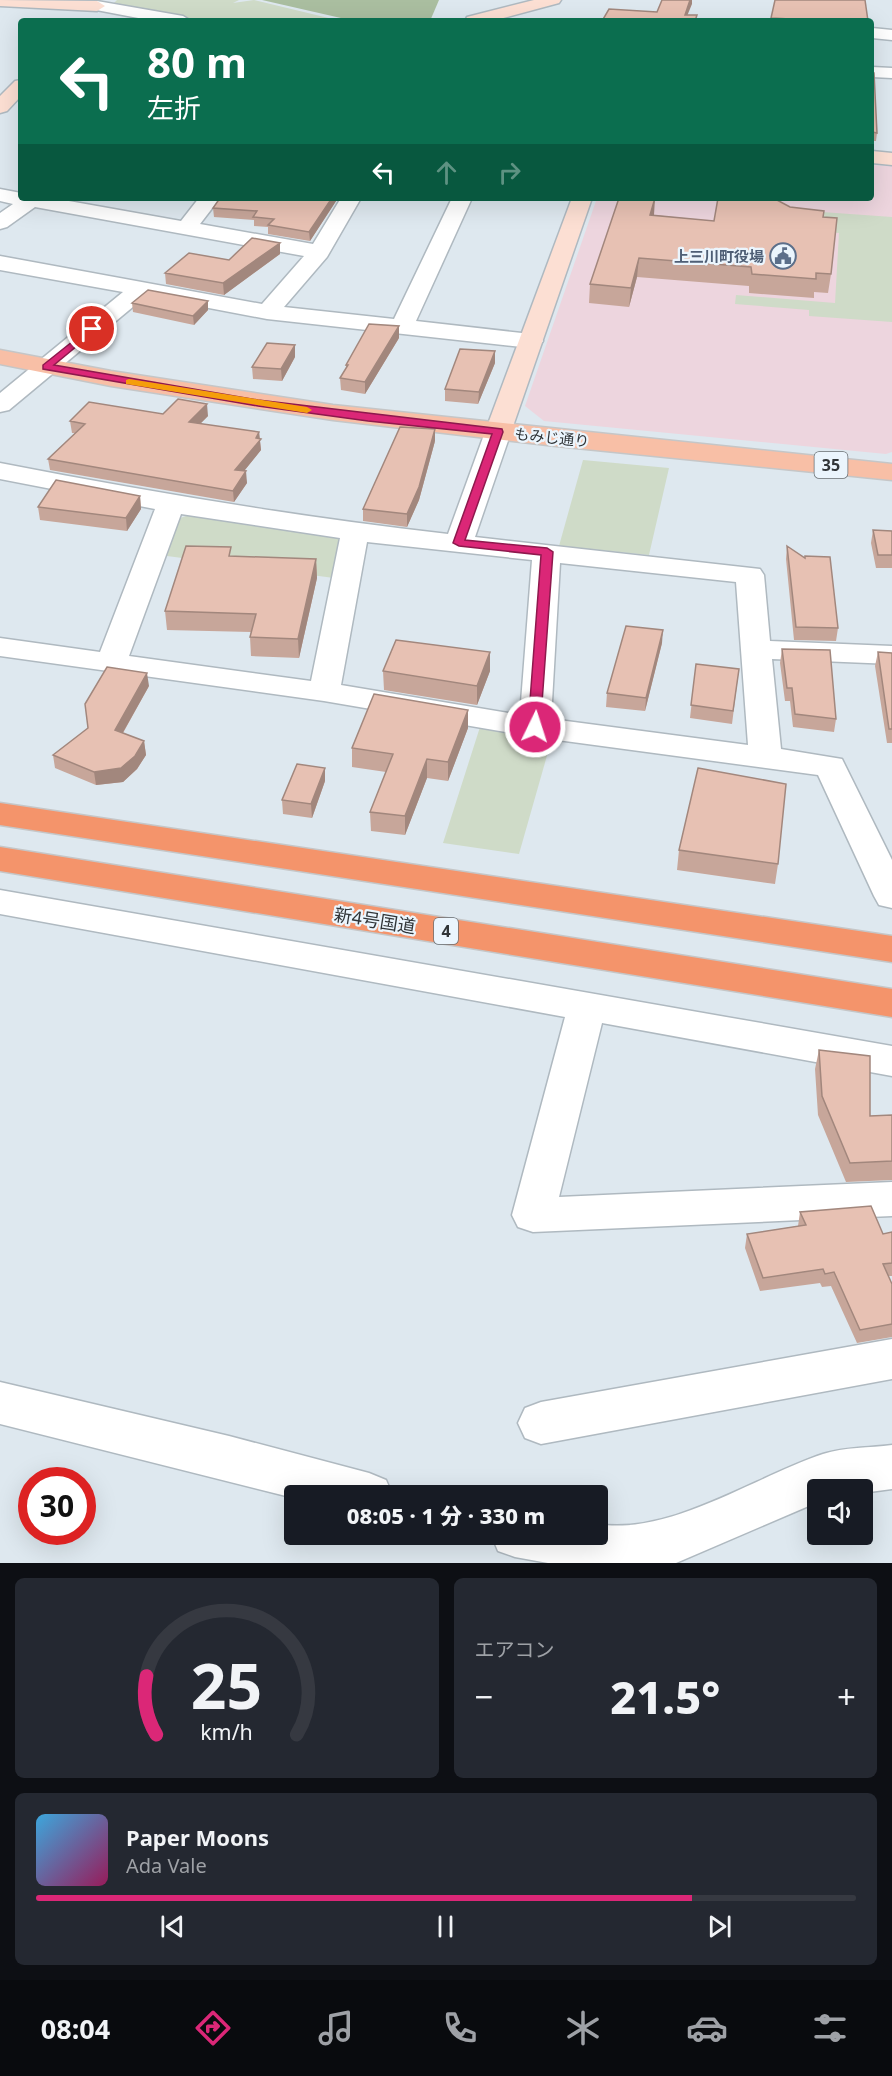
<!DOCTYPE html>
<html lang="ja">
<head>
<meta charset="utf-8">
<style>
  :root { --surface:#171b24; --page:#242831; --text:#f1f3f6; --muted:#9ea1a6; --line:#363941; --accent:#db2777 }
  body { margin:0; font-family:"Noto Sans","Noto Sans JP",sans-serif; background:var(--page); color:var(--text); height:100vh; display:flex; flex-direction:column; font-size:22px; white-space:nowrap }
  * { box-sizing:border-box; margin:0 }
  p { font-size:20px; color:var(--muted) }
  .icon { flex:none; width:33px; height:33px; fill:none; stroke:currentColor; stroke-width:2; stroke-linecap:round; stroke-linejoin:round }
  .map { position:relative; height:1563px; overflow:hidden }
  .panel { display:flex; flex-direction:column; gap:15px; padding:15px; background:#0d0f14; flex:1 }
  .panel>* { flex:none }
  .banner { position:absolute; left:18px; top:18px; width:856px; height:183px; border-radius:6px; box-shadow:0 6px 24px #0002; background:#0b6e4f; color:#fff; overflow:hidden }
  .tools { position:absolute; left:807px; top:1479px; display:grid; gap:12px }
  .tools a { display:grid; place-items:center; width:66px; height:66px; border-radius:6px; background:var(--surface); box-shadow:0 6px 24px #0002; font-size:30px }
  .speed { position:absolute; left:18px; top:1467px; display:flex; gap:12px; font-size:30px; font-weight:700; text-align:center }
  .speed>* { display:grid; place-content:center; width:78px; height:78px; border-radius:50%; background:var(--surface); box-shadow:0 6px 24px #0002; line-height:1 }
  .speed .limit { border:9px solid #d22; background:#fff; color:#111 }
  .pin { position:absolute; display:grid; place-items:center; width:51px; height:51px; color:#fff; margin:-26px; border:3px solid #fff; border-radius:50%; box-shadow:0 2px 6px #0007 }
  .me { position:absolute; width:66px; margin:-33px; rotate:4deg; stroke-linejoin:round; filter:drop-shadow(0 0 4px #0008) }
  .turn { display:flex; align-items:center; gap:21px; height:126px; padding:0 30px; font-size:27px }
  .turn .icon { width:78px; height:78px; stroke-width:2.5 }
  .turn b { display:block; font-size:42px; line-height:51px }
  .lanes { display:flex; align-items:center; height:57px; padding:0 30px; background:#0003; justify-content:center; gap:30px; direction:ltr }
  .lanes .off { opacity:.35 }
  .big { font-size:45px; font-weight:800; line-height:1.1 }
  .panel .widget { flex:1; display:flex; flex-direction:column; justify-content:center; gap:9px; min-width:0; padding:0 21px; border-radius:9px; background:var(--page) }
  .panel .dial { align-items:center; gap:0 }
  .dial svg { height:156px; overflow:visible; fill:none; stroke:var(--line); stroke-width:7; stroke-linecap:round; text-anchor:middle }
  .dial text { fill:var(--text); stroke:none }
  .song { display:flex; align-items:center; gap:18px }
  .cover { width:72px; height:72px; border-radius:9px; background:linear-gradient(135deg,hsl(200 70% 55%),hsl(330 70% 35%)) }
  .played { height:6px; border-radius:3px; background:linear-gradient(90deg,var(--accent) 80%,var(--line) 80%) }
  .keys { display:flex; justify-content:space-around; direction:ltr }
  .heat { display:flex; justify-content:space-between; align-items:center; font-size:33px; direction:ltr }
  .panel .tiles { flex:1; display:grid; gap:15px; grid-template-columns:1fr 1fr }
  .widget:last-child { grid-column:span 2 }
  .trip { position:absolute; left:284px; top:1485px; width:324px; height:60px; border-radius:6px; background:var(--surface); box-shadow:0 6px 24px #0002; font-weight:800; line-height:60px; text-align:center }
  .tabs { display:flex; height:96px; justify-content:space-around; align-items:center; background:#090b0e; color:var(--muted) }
  .tabs .icon { width:42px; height:42px }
  .tabs .selected { color:var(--accent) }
  .tabs b { font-size:27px; color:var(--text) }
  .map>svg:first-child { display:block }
  .commercial { fill:#edd5de }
  .green { fill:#cfdbc8 }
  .forest { fill:#aabea0 }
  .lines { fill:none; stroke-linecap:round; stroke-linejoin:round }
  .street-casing { stroke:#afb9c0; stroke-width:3 }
  .secondary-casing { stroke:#afb9c0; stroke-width:3 }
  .primary-casing { stroke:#c5c6c7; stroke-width:3 }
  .highway-casing { stroke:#c5c6c7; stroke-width:3 }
  .street { fill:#fff; fill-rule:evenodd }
  .secondary { fill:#fcdfd3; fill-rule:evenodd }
  .primary { fill:#f8bfa6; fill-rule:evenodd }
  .highway { fill:#f4946b; fill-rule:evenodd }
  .wall { fill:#c7a69a }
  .shaded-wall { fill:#a2877d }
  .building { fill:#e7c1b3; stroke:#a2877d; stroke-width:1.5 }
  .route { fill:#db2777; stroke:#8e194d; stroke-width:1.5 }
  .slow { fill:#f59e0b }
  .labels { text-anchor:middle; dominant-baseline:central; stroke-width:4.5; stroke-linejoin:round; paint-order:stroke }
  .far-service-label { font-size:15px; font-weight:bold; fill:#4e5e75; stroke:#ebf5fd; text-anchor:end }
  .far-street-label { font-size:15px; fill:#313538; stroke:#ebf5fd }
  .shield { fill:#ebf5fd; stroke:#696f73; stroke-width:1.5 }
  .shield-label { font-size:16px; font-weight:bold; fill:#313538 }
  .street-label { font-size:18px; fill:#313538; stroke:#ebf5fd }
</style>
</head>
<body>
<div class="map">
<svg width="892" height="1563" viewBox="0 0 892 1563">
  <rect width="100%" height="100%" fill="#dee8ef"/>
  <path class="commercial" d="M 872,165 L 892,166 L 892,452 L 886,454 L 544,421 L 525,406 L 597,198 L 872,198 Z"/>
  <path class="green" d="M 117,0 L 239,0 L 233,3 L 254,0 L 341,21 L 196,21 L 113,4 Z
    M 808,211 L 892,217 L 892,322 L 809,316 L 809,310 L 735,304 L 736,295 L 835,303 L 839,233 L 827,232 Z
    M 583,460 L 669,468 L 649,555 L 559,546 Z
    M 192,514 L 334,534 L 344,540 L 334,578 L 167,556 L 177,519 Z
    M 480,727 L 552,738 L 519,854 L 443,843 Z"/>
  <path class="forest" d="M 262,0 L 439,0 L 430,21 L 354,21 Z"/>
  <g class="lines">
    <g class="street-casing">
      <path id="street" d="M 97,1 L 183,16 L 191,21 L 154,21 L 91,9 L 89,6 L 91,3 Z
        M 872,28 L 892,30 L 892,40 L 872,38 Z
        M 872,67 L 892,68 L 892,78 L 872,77 Z
        M 0,189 L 21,193 L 21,198 L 52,198 L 181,221 L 199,198 L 220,198 L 200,224 L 313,244 L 341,198 L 361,198 L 327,257 L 284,307 L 394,319 L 452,198 L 472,198 L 416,321 L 531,334 L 539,336 L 543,341 L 539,346 L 531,348 L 267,319 L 146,296 L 9,410 L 0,412 L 0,393 L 123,292 L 0,270 L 0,256 L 262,304 L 304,256 L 35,207 L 7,227 L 0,229 L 0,213 L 13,204 L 0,201 Z
        M 498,424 L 507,427 L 511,432 L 475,537 L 760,569 L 764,575 L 770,641 L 892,646 L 892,664 L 772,659 L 781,749 L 842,759 L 892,860 L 892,908 L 879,905 L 874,896 L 818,775 L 535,737 L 324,701 L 0,656 L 0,638 L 100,652 L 155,509 L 0,479 L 0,463 C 149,492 298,517 448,534 L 485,432 L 489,427 ZM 181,514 L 340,538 L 311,681 L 129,656 ZM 367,542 L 532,560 L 520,715 L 341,685 ZM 560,563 L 736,582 L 748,745 L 551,719 Z
        M 0,890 L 892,1046 L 892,1076 L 602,1023 L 559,1197 L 892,1182 L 892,1216 L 533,1232 L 518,1227 L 512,1215 L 565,1017 L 0,914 Z
        M 892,1339 L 892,1379 L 541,1444 L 525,1438 L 518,1423 L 525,1408 L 541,1402 Z
        M 0,1382 L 229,1436 L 369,1473 L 386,1480 L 393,1496 L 294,1496 L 294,1498 L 0,1424 Z
        M 892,1445 L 892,1489 L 862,1493 L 862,1490 L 818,1490 L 818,1502 L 676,1563 L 548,1563 L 515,1557 L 498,1551 L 491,1534 L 597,1534 L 597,1524 C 670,1536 754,1477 823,1454 C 844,1447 870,1448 892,1445 Z"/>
    </g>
    <g class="secondary-casing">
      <path id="secondary" d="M 0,0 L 97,1 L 105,6 L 97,11 L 0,6 Z
        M 534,0 L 561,0 L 559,3 L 492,21 L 465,21 L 467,17 Z
        M 21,80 L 21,96 L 7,111 L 0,113 L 0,96 L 15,81 Z
        M 872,151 L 892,153 L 892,165 L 872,163 Z
        M 572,198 L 592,198 L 511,432 L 507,437 L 498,440 L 489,437 L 485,432 Z"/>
    </g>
    <g class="primary-casing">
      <path id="primary" d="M 0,350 L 111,371 L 333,405 L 892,464 L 892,480 L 556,446 L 333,420 L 111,386 L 0,364 Z"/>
    </g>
    <g class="highway-casing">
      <path id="highway" d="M 0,803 L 892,936 L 892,962 L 0,825 Z
        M 0,847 L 892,989 L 892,1017 L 0,871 Z"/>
    </g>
    <use href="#street" class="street"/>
    <use href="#secondary" class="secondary"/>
    <use href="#primary" class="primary"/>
    <use href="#highway" class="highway"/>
  </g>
  <path class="wall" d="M 771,18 L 868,21 L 771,21 Z
    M 872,73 L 877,133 L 876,141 L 872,141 Z
    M 338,198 L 310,241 L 268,234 L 268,227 L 254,226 L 254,220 L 214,217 L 213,208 Z
    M 790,207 L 823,217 L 831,274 L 828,293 L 814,292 L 814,298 L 749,293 L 749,286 L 637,277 L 629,307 L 589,303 L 590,284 L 654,215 L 714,221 Z
    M 280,243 L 280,254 L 224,295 L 166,284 L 165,273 L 229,260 Z
    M 208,301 L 208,310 L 194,325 L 133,312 L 132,303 Z
    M 399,338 L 365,394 L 341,390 L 340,378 L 346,369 L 346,365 Z
    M 495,351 L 495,363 L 478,404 L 445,401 L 445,389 Z
    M 295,357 L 282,381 L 253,379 L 252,367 Z
    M 163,414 L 208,416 L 200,424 L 259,432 L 261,450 L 244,471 L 247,483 L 234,502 L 50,470 L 48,459 L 75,433 L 72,433 L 70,421 Z
    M 435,441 L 419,500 L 407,527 L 363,521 L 363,509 Z
    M 140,496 L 141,509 L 127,531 L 40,520 L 38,507 Z
    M 873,530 L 892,531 L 892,568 L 876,568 L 871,543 Z
    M 787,546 L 838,628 L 836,641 L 794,640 L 786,559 Z
    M 232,557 L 316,559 L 317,578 L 299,658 L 251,656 L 250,637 L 251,632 L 167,630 L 165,611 Z
    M 662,643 L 645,711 L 606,707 L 607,693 Z
    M 782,649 L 836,719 L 834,732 L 793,727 L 790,701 L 785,701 L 780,663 Z
    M 878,652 L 892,653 L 892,743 L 887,743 L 875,666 Z
    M 696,664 L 739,669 L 732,724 L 690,718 Z
    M 383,671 L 490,671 L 477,705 L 384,690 Z
    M 149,686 L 123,733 L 144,741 L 146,755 L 137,769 L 123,782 L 96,785 L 55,768 L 53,755 Z
    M 468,728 L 448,781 L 427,778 L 405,835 L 371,831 L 370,812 L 386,772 L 352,767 L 352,748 Z
    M 325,781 L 312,818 L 283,814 L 282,800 Z
    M 679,850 L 778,864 L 775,884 L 677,870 Z
    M 819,1050 L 870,1116 L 892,1115 L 892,1180 L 846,1182 L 818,1115 L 815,1069 Z
    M 800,1212 L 883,1234 L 892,1232 L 892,1276 L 888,1276 L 892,1284 L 892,1338 L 892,1337 L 857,1343 L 831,1286 L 822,1287 L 820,1283 L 760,1291 L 745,1248 L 747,1234 L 798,1226 Z"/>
  <path class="shaded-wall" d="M 690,0 L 692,0 L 692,4 L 685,21 L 685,15 Z
    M 332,198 L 338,198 L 310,241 L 309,232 Z
    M 655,198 L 654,215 L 650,215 Z
    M 280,243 L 280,254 L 224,295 L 223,283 Z
    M 639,258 L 637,277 L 629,307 L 631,288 Z
    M 208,301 L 208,310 L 194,325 L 193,316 Z
    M 399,326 L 399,338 L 365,394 L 365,382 Z
    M 295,345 L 295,357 L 282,381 L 281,369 Z
    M 495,351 L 495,363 L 478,404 L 479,392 Z
    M 207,404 L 208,416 L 190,434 L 189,422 Z
    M 435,429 L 435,441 L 419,500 L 407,527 L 407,514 Z
    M 259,432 L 261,450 L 236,481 L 235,470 Z
    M 246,471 L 247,483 L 234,502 L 233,491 Z
    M 140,496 L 141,509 L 127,531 L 126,518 Z
    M 316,559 L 317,578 L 299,658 L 298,639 Z
    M 663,630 L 662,643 L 645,711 L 646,698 Z
    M 490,652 L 490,671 L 477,705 L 477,686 Z
    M 147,673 L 149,686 L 117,743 L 115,730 Z
    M 468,710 L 468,728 L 448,781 L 448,762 Z
    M 144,741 L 146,755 L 137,769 L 123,782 L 96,785 L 94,772 Z
    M 427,759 L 427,778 L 405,835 L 405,816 Z
    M 325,768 L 325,781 L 312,818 L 311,804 Z"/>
  <path class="building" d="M 662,0 L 690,0 L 685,15 L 697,15 L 695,21 L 602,21 L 609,9 L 657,12 Z
    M 775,0 L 865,0 L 868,21 L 826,19 L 826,21 L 790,21 L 790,19 L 771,18 Z
    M 872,73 L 874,73 L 877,133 L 872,132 Z
    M 220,198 L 332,198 L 309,232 L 268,225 L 274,219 L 253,217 L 257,211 L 213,208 Z
    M 619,198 L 655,198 L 650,215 L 714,221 L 718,198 L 749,198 L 777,200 L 790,207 L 824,211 L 823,217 L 837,218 L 831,274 L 816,273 L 816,279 L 752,274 L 751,267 L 639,258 L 631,288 L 590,284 Z
    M 252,238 L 280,243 L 223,283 L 165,273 L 189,253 L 229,260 Z
    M 148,290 L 208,301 L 193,316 L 132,303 Z
    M 369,324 L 399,326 L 365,382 L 340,378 L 348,365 L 346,365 Z
    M 267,343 L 295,345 L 281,369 L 252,367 Z
    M 460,349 L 495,351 L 479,392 L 445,389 Z
    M 178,399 L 207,404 L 189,422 L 259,432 L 256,438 L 261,439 L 235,470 L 246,471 L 233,491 L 48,459 L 85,424 L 70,421 L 89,402 L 163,414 Z
    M 400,427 L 435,429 L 419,487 L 407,514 L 363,509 Z
    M 56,480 L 140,496 L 126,518 L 38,507 Z
    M 873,530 L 892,531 L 892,555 L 878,555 Z
    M 186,546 L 231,547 L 229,556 L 316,559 L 298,639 L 250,637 L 256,614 L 165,611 Z
    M 787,546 L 805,558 L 805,556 L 830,557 L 838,628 L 796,627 Z
    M 626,626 L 663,630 L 646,698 L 607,693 Z
    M 396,640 L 490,652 L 477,686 L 383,671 Z
    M 782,649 L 830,650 L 836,719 L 795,714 L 792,688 L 787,688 Z
    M 878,652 L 892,653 L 892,729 L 889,729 Z
    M 696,664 L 739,669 L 733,711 L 691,705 Z
    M 107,667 L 147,673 L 115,730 L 144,741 L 135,756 L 121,768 L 94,772 L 53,755 L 88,728 L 85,704 Z
    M 374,694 L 468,710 L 448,762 L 427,759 L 405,816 L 370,812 L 393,754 L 352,748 Z
    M 297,764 L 325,768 L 311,804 L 282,800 Z
    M 698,768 L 786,784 L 778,864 L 679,850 Z
    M 819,1050 L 870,1056 L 870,1116 L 892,1115 L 892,1161 L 850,1163 L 822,1096 Z
    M 871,1206 L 883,1234 L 892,1232 L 892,1263 L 883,1264 L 892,1284 L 892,1324 L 860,1330 L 834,1272 L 825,1274 L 823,1269 L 763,1278 L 747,1234 L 806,1225 L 800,1212 Z"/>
  <path class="route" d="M 92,326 L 96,329 L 95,331 L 54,365 L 258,400 L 502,429 L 503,432 L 465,540 L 547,548 L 553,552 L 540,730 L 535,731 L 528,727 L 541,555 L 459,546 L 453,543 L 492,434 L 368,421 L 258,406 L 43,369 L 43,365 Z"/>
  <path class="slow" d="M 129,379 L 307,407 L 312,410 L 307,413 L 126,384 L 126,380 Z"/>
  <defs>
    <g id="civic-ring" transform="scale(1.35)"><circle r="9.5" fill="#ebf5fd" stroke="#5c6f8a" stroke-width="1.5"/><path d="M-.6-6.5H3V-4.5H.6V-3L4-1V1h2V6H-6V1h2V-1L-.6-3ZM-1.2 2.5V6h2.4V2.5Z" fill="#5c6f8a"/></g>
  </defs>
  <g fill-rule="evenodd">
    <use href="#civic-ring" x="783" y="256"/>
  </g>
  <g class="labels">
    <g class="far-service-label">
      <text x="764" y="256">上三川町役場</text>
    </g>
    <g class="far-street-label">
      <text transform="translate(552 437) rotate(6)">もみじ通り</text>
    </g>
    <g class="shield">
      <rect x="814.5" y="452" width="33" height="26" rx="4.5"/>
      <rect x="434" y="918" width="24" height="26" rx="4.5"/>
    </g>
    <g class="shield-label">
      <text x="831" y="465">35</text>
      <text x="446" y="931">4</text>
    </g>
    <g class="street-label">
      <text transform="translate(375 920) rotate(9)">新4号国道</text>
    </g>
  </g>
</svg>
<div class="tools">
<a><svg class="icon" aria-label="sound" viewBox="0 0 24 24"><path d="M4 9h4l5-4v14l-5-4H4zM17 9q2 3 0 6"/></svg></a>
</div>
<div class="speed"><div class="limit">30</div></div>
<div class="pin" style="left:92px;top:329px;background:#d93025"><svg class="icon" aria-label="arrive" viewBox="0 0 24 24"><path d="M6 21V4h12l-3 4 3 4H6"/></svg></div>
<svg class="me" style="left:535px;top:727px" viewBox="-20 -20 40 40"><circle r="17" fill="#db2777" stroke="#fff" stroke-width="3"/><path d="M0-11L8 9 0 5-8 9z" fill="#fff"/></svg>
<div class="trip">08:05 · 1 分 · 330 m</div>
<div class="banner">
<div class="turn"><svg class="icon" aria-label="left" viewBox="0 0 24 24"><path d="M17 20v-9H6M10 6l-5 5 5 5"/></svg><div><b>80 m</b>左折</div></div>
<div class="lanes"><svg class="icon" aria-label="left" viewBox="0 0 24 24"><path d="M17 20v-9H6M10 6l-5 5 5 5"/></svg><svg class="icon off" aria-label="ahead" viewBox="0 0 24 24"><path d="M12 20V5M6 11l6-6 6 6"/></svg><svg class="icon off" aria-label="right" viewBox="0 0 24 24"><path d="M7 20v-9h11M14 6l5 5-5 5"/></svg></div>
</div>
</div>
<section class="panel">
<div class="tiles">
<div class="widget dial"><svg viewBox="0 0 100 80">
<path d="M14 69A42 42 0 1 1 86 69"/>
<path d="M14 69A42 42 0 0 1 9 39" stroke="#db2777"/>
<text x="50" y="56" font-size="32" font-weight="700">25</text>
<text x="50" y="72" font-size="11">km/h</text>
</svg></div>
<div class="widget"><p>エアコン</p>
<div class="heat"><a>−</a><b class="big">21.5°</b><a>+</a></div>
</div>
<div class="widget">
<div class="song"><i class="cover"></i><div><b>Paper Moons</b><p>Ada Vale</p></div></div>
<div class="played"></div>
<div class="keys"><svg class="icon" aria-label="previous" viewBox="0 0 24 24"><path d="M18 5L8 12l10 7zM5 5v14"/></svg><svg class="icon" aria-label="pause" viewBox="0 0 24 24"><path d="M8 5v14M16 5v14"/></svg><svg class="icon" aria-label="next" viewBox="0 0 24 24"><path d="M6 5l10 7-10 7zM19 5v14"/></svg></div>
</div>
</div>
</section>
<nav class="tabs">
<b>08:04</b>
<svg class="icon selected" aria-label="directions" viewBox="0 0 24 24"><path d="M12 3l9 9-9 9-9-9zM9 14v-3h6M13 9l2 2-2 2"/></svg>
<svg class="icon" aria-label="music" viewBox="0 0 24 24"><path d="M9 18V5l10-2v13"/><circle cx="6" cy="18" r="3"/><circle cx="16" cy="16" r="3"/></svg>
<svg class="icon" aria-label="phone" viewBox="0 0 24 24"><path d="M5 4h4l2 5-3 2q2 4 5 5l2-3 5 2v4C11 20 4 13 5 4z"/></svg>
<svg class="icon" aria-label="climate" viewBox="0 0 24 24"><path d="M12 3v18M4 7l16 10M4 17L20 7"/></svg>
<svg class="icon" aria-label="car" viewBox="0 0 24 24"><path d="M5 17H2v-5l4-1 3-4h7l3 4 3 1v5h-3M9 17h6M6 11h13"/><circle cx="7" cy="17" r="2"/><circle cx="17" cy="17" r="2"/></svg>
<svg class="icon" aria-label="filters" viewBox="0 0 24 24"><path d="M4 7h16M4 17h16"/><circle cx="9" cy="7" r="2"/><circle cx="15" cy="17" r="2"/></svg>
</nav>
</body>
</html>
